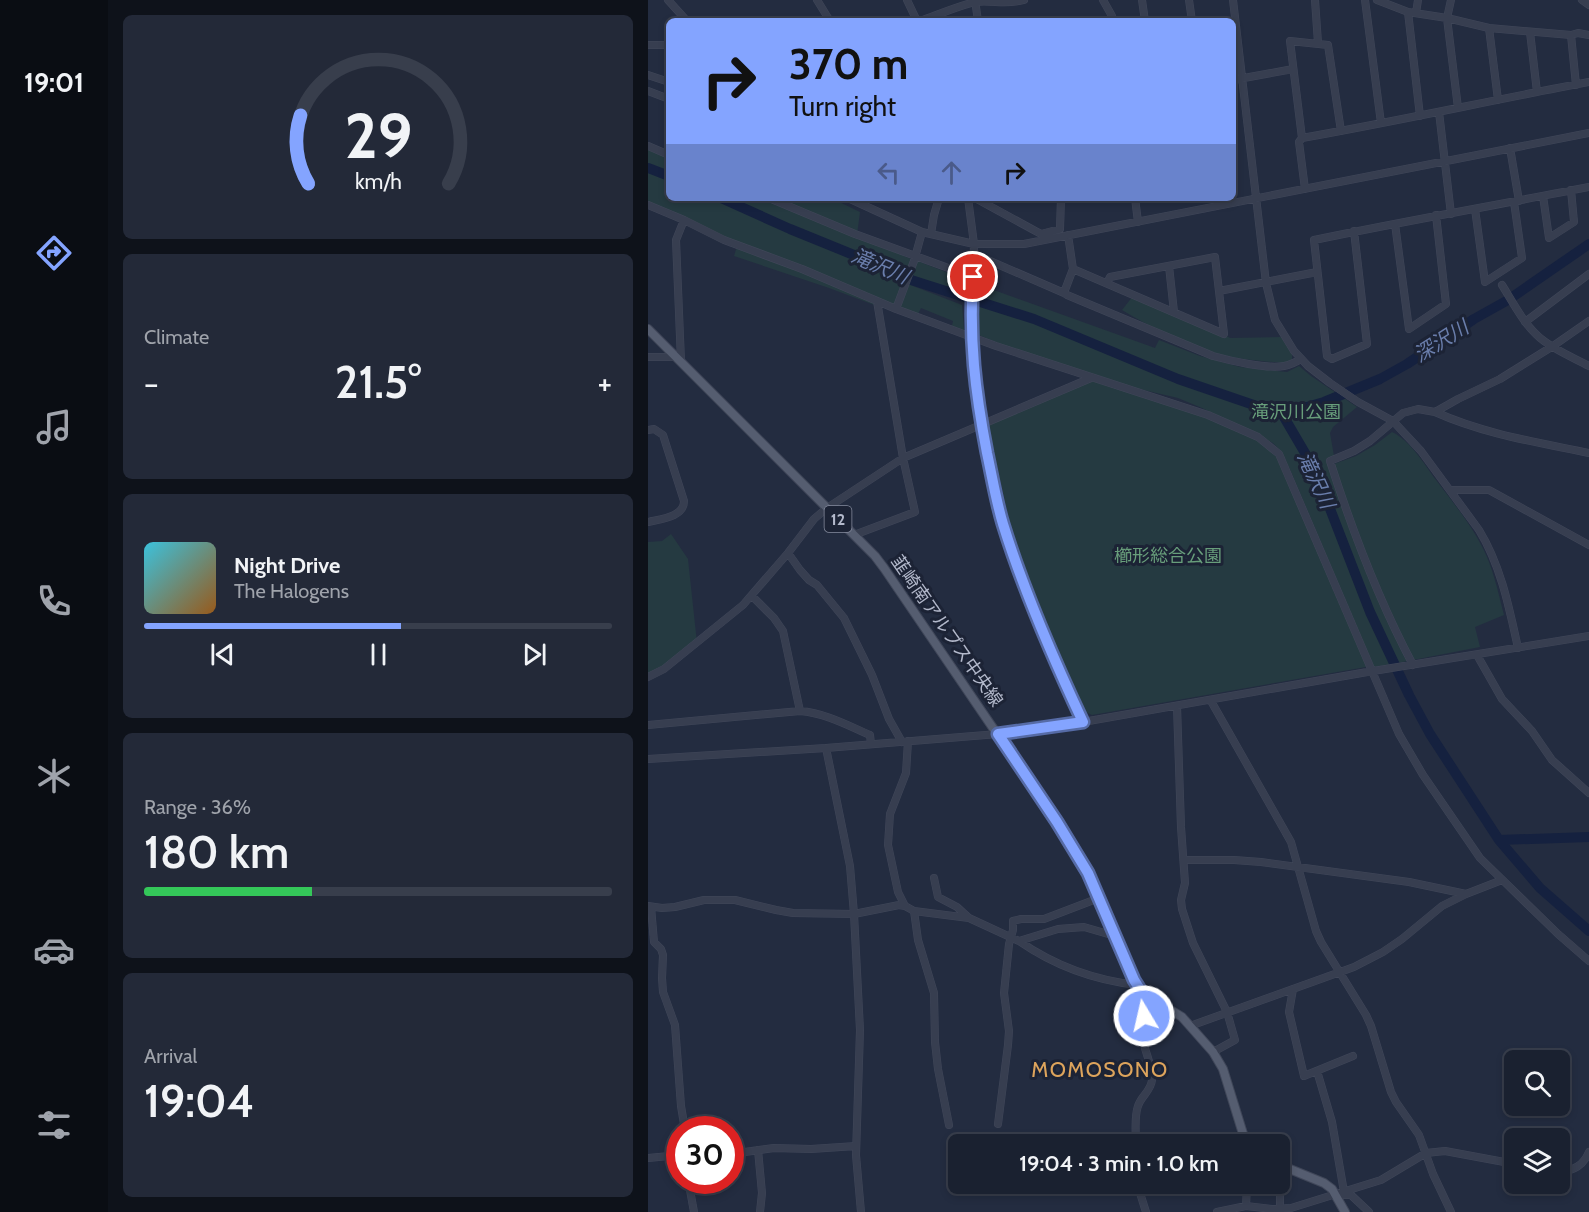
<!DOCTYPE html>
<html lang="en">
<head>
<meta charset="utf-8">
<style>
  :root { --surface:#1a2130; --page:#232938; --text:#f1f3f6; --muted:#9fa3ab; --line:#383e4c; --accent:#84a4ff }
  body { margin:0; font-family:Cabin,"Noto Sans JP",sans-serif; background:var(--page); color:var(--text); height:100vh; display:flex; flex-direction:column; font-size:22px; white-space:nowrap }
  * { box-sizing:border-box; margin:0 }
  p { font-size:20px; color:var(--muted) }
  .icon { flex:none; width:33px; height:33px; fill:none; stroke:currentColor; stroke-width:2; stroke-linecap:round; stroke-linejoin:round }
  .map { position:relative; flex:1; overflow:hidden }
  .details { display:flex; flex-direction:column; gap:15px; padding:15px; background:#0e121a; width:540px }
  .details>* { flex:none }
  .top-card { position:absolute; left:18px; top:18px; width:570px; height:183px; border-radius:9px; box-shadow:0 3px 9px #0003,0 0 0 2px var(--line); background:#84a4ff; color:#111; overflow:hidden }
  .fabs { position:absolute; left:856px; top:1050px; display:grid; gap:12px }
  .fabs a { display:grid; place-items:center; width:66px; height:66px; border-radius:9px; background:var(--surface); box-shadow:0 3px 9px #0003,0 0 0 2px var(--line); font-size:30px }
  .speed { position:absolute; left:18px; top:1116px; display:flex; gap:12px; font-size:30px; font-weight:700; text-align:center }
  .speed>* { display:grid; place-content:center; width:78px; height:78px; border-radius:50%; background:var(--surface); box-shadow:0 3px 9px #0003,0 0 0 2px var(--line); line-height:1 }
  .speed .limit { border:9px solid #d22; background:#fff; color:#111 }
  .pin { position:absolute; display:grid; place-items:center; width:51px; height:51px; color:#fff; margin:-26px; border:3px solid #fff; border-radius:50%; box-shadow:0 2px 6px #0007 }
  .me { position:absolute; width:66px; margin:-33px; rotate:351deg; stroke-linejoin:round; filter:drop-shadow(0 0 4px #0008) }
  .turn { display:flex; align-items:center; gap:21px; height:126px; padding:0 24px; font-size:27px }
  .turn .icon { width:78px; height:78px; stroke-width:2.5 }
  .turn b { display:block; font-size:42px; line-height:51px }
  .lanes { display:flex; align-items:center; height:57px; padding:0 24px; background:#0003; justify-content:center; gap:30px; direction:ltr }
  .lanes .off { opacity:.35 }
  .big { font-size:45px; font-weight:600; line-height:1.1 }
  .details .card { flex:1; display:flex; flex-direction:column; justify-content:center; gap:9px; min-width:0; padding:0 21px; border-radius:9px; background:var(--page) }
  .details .dial { align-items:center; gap:0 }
  .dial svg { height:156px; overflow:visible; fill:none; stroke:var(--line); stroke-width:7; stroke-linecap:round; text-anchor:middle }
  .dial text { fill:var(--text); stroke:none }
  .song { display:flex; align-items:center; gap:18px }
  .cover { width:72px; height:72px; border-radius:9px; background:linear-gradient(135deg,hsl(190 70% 55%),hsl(30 70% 35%)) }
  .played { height:6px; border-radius:3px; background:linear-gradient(90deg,var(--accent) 55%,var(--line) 55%) }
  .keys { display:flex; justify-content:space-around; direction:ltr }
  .heat { display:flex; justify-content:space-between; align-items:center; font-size:33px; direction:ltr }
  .charge { height:9px; border-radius:4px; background:linear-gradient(90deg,#34c759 36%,var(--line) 0) }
  .trip { position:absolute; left:300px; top:1134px; width:342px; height:60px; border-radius:9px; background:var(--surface); box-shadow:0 3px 9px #0003,0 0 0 2px var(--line); font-weight:600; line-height:60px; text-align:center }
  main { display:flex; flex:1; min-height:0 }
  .tab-bar { display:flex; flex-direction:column; width:108px; justify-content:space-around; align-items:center; background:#0a0d13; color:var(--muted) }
  .tab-bar .icon { width:42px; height:42px }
  .tab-bar .selected { color:var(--accent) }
  .tab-bar b { font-size:27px; color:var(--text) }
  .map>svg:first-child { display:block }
  .green { fill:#253a41 }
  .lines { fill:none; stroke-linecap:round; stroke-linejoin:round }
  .river { stroke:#15213f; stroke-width:10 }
  .minor-casing { stroke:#404759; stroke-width:8 }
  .major-casing { stroke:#404759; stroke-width:10 }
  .minor { stroke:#373e50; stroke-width:7 }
  .major { stroke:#555d70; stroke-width:8 }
  .route-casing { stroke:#566ba6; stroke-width:15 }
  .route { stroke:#84a4ff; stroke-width:10 }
  .labels { text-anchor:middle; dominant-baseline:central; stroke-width:6; stroke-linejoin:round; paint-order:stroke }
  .shield { fill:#1c2335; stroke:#868c9e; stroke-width:1.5 }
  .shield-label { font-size:16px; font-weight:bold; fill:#b3b9cb }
  .park-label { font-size:18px; fill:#689e7b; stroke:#1c2335 }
  .street-label { font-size:18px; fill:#b3b9cb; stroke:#1c2335 }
  .water-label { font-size:20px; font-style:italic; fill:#6a7eac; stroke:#1c2335 }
  .quarter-label { font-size:21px; letter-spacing:1.5px; fill:#dda45c; stroke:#1c2335 }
</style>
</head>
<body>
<main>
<nav class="tab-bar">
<b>19:01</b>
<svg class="icon selected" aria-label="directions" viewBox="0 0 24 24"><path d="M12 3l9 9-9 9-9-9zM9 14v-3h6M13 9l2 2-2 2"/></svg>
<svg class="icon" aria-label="music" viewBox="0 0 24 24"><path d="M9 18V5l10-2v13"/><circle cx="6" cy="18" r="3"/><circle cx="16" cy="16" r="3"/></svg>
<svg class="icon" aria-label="phone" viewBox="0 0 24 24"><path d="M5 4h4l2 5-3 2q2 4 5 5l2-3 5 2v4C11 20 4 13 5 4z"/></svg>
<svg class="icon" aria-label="climate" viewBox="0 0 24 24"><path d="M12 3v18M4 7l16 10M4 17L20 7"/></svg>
<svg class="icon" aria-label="car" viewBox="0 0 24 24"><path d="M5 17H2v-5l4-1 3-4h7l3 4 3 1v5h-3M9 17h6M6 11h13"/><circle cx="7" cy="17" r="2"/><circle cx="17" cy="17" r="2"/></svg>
<svg class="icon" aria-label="filters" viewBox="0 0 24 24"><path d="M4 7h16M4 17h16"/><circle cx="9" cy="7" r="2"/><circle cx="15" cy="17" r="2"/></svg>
</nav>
<section class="details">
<div class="card dial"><svg viewBox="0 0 100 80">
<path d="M14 69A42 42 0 1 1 86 69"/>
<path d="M14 69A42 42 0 0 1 10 34" stroke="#84a4ff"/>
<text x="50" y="56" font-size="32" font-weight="700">29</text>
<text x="50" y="72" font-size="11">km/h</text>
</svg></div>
<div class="card"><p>Climate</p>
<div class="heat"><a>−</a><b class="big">21.5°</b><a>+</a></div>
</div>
<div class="card">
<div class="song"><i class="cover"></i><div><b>Night Drive</b><p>The Halogens</p></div></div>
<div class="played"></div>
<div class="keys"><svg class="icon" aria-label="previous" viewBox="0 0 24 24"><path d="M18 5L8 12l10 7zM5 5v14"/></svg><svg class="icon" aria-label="pause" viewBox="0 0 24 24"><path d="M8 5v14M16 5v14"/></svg><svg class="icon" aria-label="next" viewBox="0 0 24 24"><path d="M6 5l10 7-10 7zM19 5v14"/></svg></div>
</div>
<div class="card"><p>Range · 36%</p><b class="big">180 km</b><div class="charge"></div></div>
<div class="card"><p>Arrival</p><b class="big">19:04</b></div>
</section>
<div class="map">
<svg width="941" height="1212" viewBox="0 0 941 1212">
  <rect width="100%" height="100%" fill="#232c40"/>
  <path class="green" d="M 0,148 L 21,157 L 21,174 L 0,166 Z
    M 0,168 L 21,176 L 21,198 L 73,198 L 247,273 L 258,284 L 248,309 L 0,205 Z
    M 77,198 L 183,198 L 212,212 L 209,235 L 255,251 L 256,256 L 263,259 L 258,274 Z
    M 89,246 L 228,302 L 229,306 L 181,288 L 86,256 Z
    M 267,260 L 316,279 L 315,295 L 263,275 Z
    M 260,284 L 314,305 L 316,330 L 304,326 L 305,321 L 273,308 L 270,314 L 252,307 Z
    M 329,284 L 507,348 L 511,340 L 552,356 L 592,367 L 639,372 L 651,366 L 663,376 L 709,407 L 685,427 L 682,433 L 686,456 L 678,459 C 699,528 730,595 760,661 L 726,667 L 643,472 L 633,451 L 625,443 L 554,408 L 530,398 L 487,388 L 370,351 L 328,334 Z
    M 485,296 L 576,334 L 582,338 L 633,337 L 644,354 L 644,359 L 640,363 L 635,363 C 614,361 592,360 571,354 C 538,345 504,328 474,310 Z
    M 445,380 L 569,421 L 615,442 L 628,455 L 675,561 L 720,665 L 718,667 L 444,715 L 436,711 L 388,601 L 362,524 L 340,426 L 341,423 Z
    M 744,432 C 763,441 776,464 788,480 C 806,504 827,529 839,557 C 847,576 851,596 856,615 L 827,627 L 832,647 L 765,660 L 734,592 L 710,534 L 686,464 L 708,456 L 727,445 Z
    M 23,534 L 40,559 L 49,643 L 0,677 L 0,542 L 14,541 Z"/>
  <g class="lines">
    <path class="river" d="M 0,168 L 21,176
      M 73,198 L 142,229 L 218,260 L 260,279 L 386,319 L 530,379 L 626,412 L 633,412 L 652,409 L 676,402 L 732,379 L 759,364 L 826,319 L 860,300 L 941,244
      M 633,412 L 667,470 L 722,612 L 761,695 L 782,734 L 851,840 L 892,888 L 941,931
      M 851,840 L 941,837"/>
    <g class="minor-casing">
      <path id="minor" d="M 20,0 L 39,21
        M 169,0 L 182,21
        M 259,0 L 269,21
        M 327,0 L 330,21
        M 455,0 L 464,16 L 464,21
        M 494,0 L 497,21
        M 541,0 L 544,21
        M 585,0 L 618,283 L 627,320 L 646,351 L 660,366 L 682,383 L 710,402 L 745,421 L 773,451 L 831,530 C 853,566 861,607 870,648
        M 667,0 L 670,43
        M 717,0 L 733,123
        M 729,0 L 760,12 L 799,18 L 841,28 L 923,35 L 930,33 L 941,35
        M 803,0 L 799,18 L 810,108
        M 934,0 L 941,5
        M 760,12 L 772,116
        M 768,13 L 770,0
        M 272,21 C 289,15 310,6 327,2 C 344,0 359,5 376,0
        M 841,28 L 850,100
        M 882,32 L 889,92
        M 923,35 L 928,85
        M 0,45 L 21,45
        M 0,75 L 21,82
        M 585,80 L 645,69
        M 0,91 L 21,99
        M 791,112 L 803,214
        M 693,131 L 680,45 L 642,41 L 654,138 C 750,121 845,100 941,82
        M 654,138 L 651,142 L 657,189
        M 0,146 L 21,155
        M 862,148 L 871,201
        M 895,196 L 901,238 L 926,222 L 923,190
        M 121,198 L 207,234 L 325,277
        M 200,198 L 274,232 L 326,244 L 376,244 L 941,133
        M 320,198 L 326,244 L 323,332 L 325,367 L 329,397 L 343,469 L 354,523 L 374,581 L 408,663 L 435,722
        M 327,198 L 393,234 L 412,229 L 413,198
        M 487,198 L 490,222
        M 0,205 L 36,220 L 76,240 L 154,269 L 248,309 L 348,346 L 560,415 L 610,437 L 631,454 L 751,734 L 775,775 L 832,858 L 910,934 L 941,961
        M 827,209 L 837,282 L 874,258 L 866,202
        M 747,224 L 761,329 L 798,304 L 788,215
        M 706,231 L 719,344 L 684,359 L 679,356 L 666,240 C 757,221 849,205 941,187
        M 283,234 L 286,215 L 291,198
        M 420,235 L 425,269 L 417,290 L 416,293 L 419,295 L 565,356 C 583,361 618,369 636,366 C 642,365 648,362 653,359
        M 326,254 L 416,293
        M 521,266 L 526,312
        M 425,269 L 576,334 L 567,257 L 462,277 L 459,283
        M 854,285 C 866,304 877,327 896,341 C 909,351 926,358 941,366
        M 571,291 L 669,272
        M 248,309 L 266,261 L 274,232
        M 877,322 L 941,274
        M 0,357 L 30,357
        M 33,361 L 28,240 L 36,220
        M 787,412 C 836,434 888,442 941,453
        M 0,430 L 6,429 L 15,435 L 36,501 C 36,517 13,519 0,522
        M 802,490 L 841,490 L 941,545
        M 206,535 L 267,512 L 255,458 L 229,301
        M 140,553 L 152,570 L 161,580 L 169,585 L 196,618 L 224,675 L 241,719 L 254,742
        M 104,596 L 126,618 L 135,631 L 152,711
        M 829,655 L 854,699 L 884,731 L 904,760 L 941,793
        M 765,665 C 731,601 704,530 682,461 L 706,451 L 722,441 L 755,413 L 770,409 L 787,412 L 810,399 L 852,379 L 905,346 L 941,321
        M 0,677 L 16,669 L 95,605 L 140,553 L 166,519 L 179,508 L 255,458 L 443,378
        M 563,701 L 643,842 L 668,931 L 673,942 L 718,1015 L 723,1026 L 743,1092 L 748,1102 L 771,1135 L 785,1174 L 803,1212
        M 529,706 L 533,827 L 537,883 L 533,900 L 534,909 L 545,943 L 579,1012 L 587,1040 L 565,1052
        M 0,725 L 152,711 C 177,713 199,725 222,735 L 223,744
        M 260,741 L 258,773 L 242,814 L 240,845 L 250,892 L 257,906 L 266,911 L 321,918 L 371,941 L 410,929 L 436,927 L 467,936
        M 178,748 L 202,866 L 206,914 L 212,1030 L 208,1155 L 213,1212
        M 0,759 L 178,748 L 350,734 L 435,722 L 725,671 L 941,636
        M 536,860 L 586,860 L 613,862 L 761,882 L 818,894
        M 286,878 L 290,897 L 309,907 L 321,918
        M 0,906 L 14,908 L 27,907 L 56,900 L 87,900 L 128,910 L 145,913 L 206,914 L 251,905 L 257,906
        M 3,907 L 6,942 L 13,949 L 15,955 L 14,978 L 15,992 L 27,1025 L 33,1106 L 37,1130
        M 266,911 L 270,940 L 286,993 L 287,1042 L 290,1069 L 301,1125
        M 371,941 C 407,966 445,980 489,985
        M 645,989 L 641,1012 L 656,1076 L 705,1056
        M 542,1026 L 706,967 L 735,952 L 754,939 L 794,906 L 818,894 L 854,880
        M 669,1071 L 684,1122 L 696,1192
        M 350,1124 L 360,1045 L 361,1031 L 356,993 L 361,944 L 365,930 L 365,921 L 373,919 L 396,919 L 451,898
        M 488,1144 C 488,1133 486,1117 490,1106 C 493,1096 503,1091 504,1080 C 505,1065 496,1052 495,1038 L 498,995
        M 110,1150 L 114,1193 L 112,1212
        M 82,1154 L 126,1148 L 163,1149 L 208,1146
        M 0,1158 L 32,1155
        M 912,1172 C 926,1170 935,1166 941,1152
        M 41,1180 L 42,1190 L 46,1212
        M 491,1184 L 492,1193 L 498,1212
        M 629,1184 L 632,1195 L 632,1212
        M 694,1195 L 703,1195 L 721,1212
        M 598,1206 L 599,1184
        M 569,1212 L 598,1206 L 624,1209 L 643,1208 L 733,1180 L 778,1153 L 797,1151 L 867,1164"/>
    </g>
    <g class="major-casing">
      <path id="major" d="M 0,329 L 227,556 L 236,568 L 409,822 L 440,873 L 486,980 L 493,991 L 498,995 L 534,1017 L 565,1052 L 575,1069 L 596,1137 L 600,1144
        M 632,1165 L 676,1183 L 684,1189 L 697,1212"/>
    </g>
    <use href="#minor" class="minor"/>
    <use href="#major" class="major"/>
  </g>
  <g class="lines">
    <g class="route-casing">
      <path id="route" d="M 325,277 C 321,340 327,391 339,453 C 344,476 348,501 355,524 C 376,592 405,658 435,722 L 350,734 L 409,822 L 440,873 L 486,980 L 493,991 L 498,995 L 496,1016"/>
    </g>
    <use href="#route" class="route"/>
  </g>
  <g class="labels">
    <rect class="shield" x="176.5" y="506" width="27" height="26" rx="4.5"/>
    <g class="shield-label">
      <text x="190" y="519">12</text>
    </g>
    <g class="park-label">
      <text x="648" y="412">滝沢川公園</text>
      <text x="520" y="556">櫛形総合公園</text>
    </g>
    <g class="street-label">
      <text transform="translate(299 631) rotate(55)">韮崎南アルプス中央線</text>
    </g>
    <g class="water-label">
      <text transform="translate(232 266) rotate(23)">滝沢川</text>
      <text transform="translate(793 341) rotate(-32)">深沢川</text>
      <text transform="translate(668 480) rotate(65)">滝沢川</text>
    </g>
    <g class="quarter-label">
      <text x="452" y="1069">MOMOSONO</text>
    </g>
  </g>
</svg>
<div class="fabs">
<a><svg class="icon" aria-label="search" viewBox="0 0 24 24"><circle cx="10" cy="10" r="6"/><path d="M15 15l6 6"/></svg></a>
<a><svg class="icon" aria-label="layers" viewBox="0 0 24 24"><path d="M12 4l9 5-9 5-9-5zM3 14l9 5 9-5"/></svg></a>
</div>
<div class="speed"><div class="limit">30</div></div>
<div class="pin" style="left:325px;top:277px;background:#d93025"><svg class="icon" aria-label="arrive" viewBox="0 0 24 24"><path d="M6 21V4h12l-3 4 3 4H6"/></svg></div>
<svg class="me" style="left:496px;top:1016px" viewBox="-20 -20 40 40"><circle r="17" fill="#84a4ff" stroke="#fff" stroke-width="3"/><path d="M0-11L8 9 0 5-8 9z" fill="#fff"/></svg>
<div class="trip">19:04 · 3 min · 1.0 km</div>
<div class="top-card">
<div class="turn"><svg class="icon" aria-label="right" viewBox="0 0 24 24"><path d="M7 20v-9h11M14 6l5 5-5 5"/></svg><div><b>370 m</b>Turn right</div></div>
<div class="lanes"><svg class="icon off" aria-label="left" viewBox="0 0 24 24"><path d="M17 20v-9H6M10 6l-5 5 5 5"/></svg><svg class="icon off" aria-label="ahead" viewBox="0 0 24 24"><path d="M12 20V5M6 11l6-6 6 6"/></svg><svg class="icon" aria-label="right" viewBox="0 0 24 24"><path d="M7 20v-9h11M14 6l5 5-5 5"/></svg></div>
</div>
</div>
</main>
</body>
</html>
